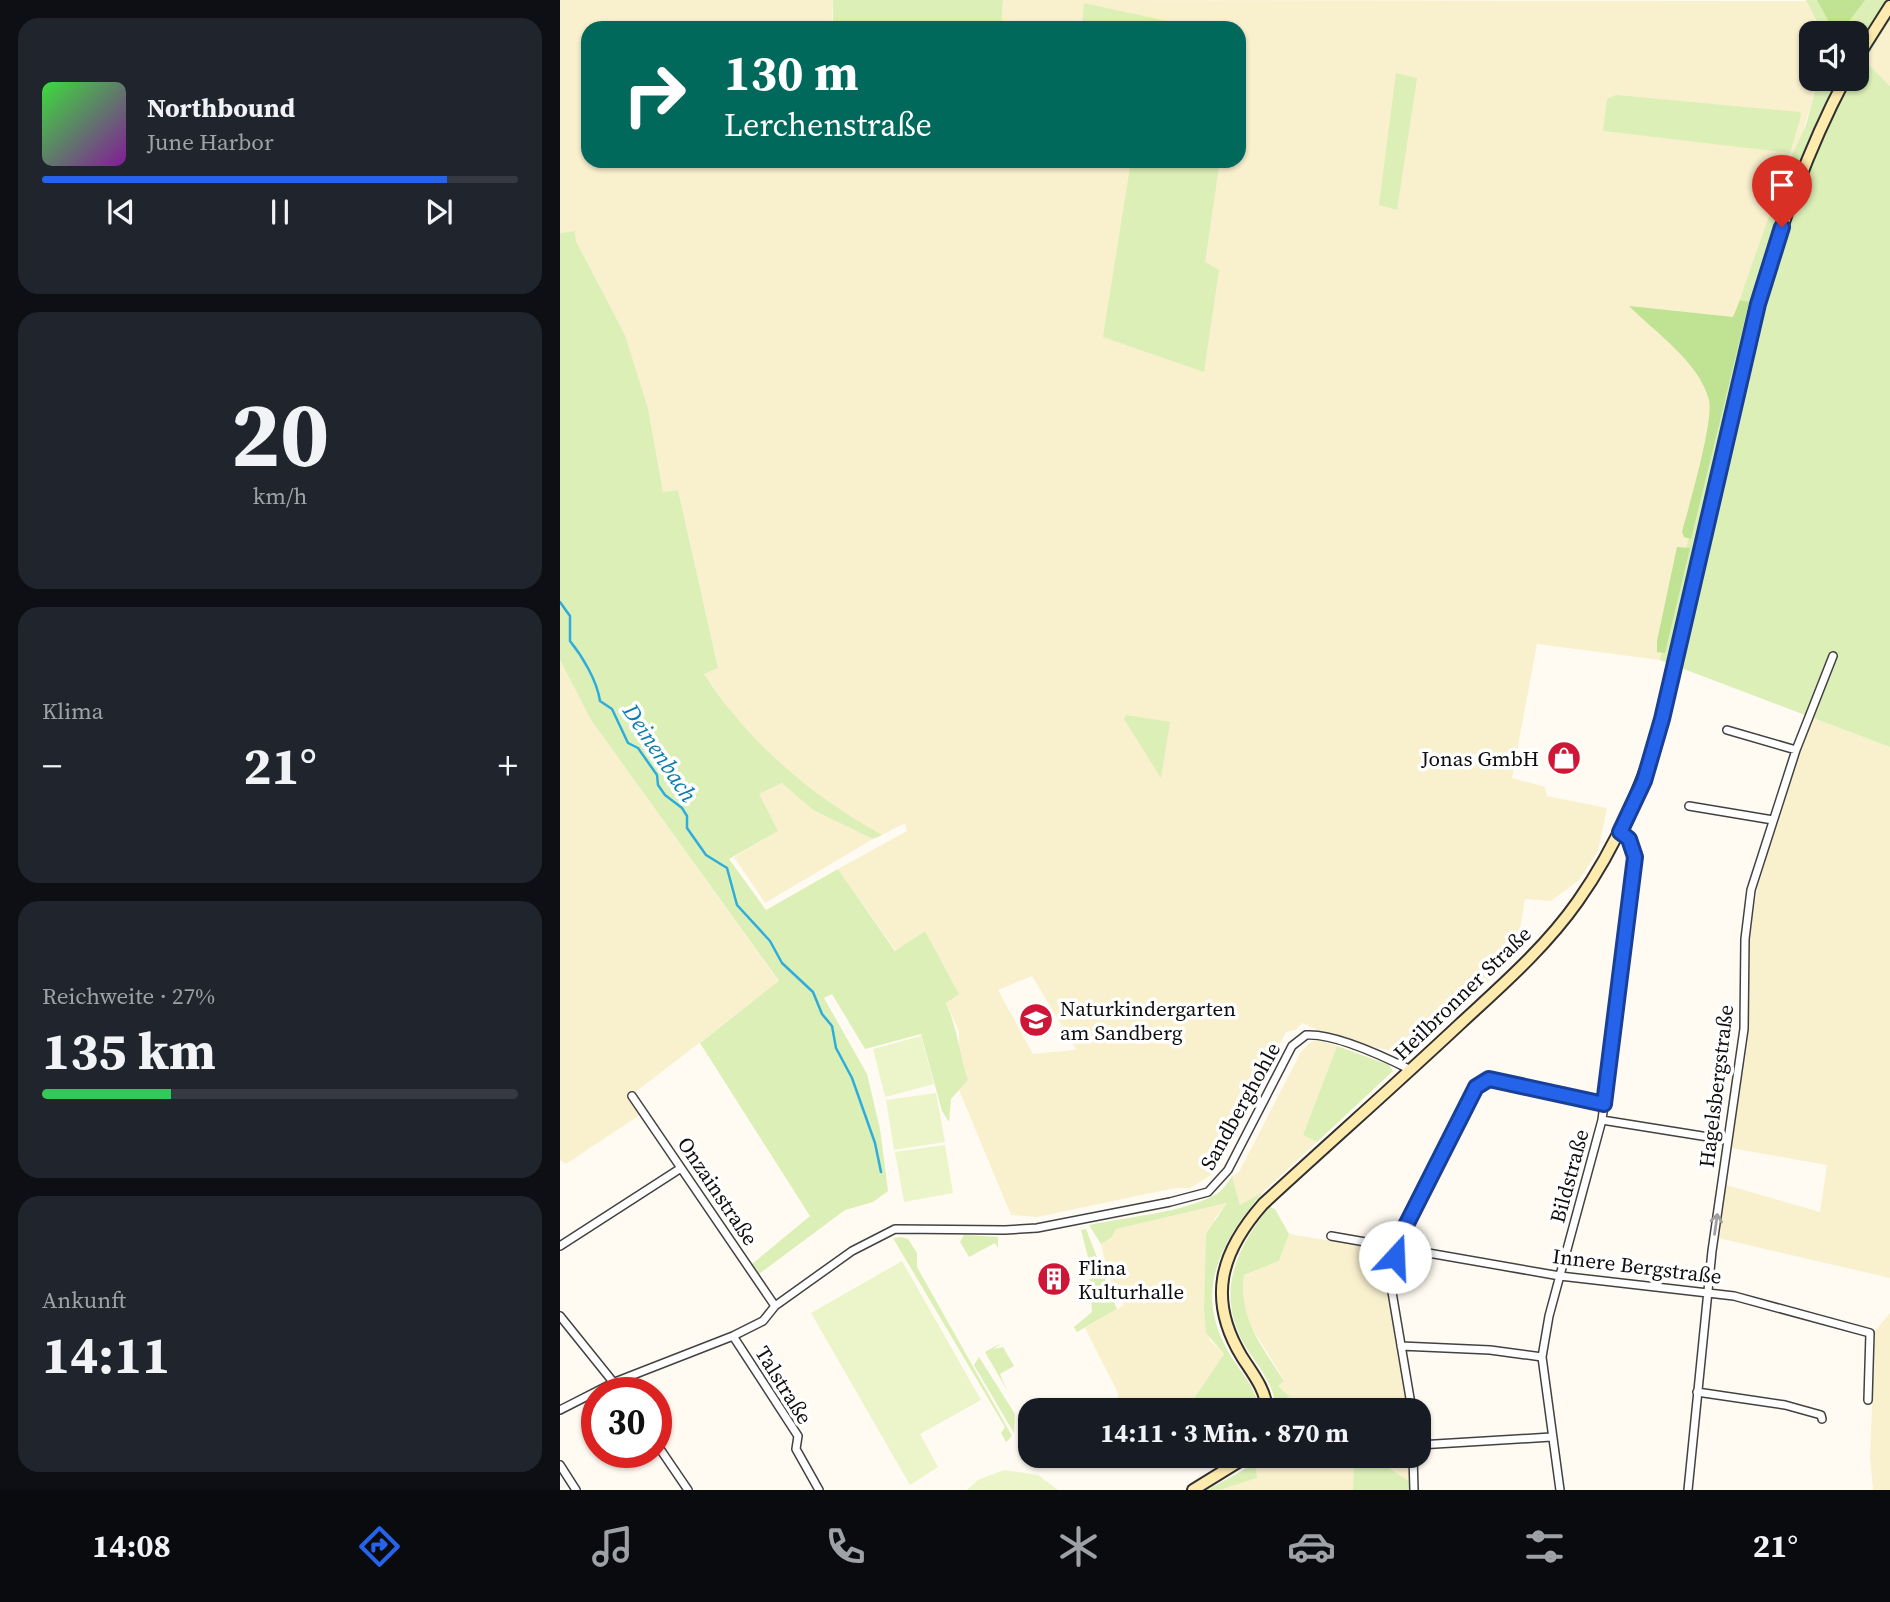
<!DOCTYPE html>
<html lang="de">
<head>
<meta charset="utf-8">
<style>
  :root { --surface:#171b24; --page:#20242c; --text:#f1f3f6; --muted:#9ea1a6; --line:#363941; --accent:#2563eb }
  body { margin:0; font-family:"Source Serif 4",serif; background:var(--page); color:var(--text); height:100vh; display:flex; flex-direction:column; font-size:26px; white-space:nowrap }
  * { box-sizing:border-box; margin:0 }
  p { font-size:23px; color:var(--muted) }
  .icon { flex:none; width:38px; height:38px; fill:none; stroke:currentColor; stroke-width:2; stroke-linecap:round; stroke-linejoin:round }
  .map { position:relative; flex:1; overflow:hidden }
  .drawer { display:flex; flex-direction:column; gap:18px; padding:18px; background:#0d0f14; width:560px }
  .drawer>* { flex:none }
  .guide { position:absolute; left:21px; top:21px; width:665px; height:147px; border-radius:21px; box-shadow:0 2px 5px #0004; background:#00695c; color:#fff; overflow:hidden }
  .fabs { position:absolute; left:1239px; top:21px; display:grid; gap:14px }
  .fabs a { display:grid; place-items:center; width:70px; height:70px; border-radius:14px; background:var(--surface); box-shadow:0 2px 5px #0004; font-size:35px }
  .speed { position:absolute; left:21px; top:1377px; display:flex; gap:14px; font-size:35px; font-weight:700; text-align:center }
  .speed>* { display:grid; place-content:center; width:91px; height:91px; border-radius:50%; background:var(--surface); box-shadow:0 2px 5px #0004; line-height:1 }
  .speed .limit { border:10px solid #d22; background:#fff; color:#111 }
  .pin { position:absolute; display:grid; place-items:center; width:60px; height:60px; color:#fff; margin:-72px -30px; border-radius:50% 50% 50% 0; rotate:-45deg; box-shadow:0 0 7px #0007 }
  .pin .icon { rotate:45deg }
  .me { position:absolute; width:77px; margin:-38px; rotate:20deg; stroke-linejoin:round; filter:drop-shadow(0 0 5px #0008) }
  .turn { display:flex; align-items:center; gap:24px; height:147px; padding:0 28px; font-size:32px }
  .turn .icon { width:91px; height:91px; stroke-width:2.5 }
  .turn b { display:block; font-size:49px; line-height:60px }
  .big { font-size:52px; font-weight:700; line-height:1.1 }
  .drawer .widget { flex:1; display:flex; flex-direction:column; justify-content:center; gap:10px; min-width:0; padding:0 24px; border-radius:21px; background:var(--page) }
  .drawer .dial { align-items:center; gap:0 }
  .dial b { font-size:91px; line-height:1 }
  .song { display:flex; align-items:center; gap:21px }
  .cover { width:84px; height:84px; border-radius:10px; background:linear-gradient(135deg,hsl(120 70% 55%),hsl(290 70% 35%)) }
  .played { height:7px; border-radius:4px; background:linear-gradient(90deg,var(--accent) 85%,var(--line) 85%) }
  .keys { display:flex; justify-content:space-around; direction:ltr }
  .heat { display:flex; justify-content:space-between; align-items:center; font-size:38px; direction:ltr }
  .charge { height:10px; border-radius:5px; background:linear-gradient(90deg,#34c759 27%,var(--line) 0) }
  .trip { position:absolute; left:458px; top:1398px; width:413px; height:70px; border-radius:21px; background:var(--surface); box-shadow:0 2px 5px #0004; font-weight:700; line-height:70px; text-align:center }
  .tabs { display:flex; height:112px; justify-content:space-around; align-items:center; background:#090b0e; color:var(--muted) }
  .tabs .icon { width:49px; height:49px }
  .tabs .on { color:var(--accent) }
  .tabs b { font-size:32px; color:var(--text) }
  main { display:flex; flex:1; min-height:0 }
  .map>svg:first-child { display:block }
  .farmland { fill:#f9f0ce; fill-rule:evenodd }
  .green { fill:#dbefb6 }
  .forest { fill:#c0e293 }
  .pitch { fill:#ebf5c9 }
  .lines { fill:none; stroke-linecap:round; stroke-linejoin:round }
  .stream { stroke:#2eaddd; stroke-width:2.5 }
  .minor-casing { stroke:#424242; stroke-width:10 }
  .secondary-casing { stroke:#313131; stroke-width:14 }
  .minor { stroke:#fff; stroke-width:7 }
  .secondary { stroke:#ffebad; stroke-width:10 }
  .oneway { stroke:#9f9f9f }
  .route-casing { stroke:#184099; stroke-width:18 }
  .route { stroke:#2563eb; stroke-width:12 }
  .labels { text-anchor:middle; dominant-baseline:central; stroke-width:7; stroke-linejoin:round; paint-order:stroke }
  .poi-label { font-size:21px; fill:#0f0f0f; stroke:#fff; text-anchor:start }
  .street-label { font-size:21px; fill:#0f0f0f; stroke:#fff }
  .water-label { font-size:23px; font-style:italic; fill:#097db1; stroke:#fff }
</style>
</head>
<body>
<main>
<section class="drawer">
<div class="widget">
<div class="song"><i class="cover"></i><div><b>Northbound</b><p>June Harbor</p></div></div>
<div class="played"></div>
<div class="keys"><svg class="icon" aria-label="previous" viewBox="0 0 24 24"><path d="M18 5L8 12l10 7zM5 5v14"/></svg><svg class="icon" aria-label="pause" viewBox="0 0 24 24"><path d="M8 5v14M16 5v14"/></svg><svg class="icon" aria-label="next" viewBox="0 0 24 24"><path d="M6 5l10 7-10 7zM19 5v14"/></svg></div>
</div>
<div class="widget dial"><b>20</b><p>km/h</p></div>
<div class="widget"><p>Klima</p>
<div class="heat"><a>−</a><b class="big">21°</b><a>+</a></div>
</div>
<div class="widget"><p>Reichweite · 27%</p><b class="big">135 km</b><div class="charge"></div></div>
<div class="widget"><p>Ankunft</p><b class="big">14:11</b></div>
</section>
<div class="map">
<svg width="1330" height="1490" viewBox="0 0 1330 1490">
  <rect width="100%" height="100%" fill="#fffbf2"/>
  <path class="farmland" d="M 0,0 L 273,0 L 272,28 L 28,28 L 28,161 L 679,161 L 679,28 L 441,28 L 443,0 L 1247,1 L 1263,33 L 1251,33 L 1251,79 L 1258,79 L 1129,536 L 1100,660 L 977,644 L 952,778 L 985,787 L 987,796 L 1047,808 L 1038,851 L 1019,880 L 991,901 L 965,899 L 958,941 L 952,955 L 927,983 L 854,1050 L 840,1053 L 776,1038 L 742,1023 L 735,1030 L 726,1032 L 651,1175 L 630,1188 L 615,1188 L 477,1217 L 451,1215 L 399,1090 L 408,1080 L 399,1053 L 399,1032 L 386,1002 L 399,994 L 365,931 L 336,951 L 278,869 L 347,831 L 345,823 L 322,835 L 273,808 L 224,768 L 180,724 L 144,674 L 158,668 L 118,490 L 103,492 L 89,416 L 65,335 L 16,241 L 15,231 L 0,233 ZM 472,976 L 516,1049 L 515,1050 L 473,1054 L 438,990 Z
    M 1330,20 L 1330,86 L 1305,61 Z
    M 0,660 L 31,720 L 219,982 L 74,1093 L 69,1098 L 81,1114 L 6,1164 L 0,1160 Z
    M 1253,718 L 1330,747 L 1330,1278 L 1158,1238 L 1166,1185 L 1260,1212 L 1267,1165 L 1171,1148 L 1188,1041 L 1189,941 L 1197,890 L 1222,802 Z
    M 223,783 L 253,810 L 313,839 L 205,903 L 174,857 L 218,831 L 198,794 Z
    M 758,1040 L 777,1046 L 743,1135 L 757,1142 L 703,1192 L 680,1205 L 672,1176 L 679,1172 L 741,1052 L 749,1043 Z
    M 668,1203 L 655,1218 L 644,1309 L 650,1340 L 664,1354 L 626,1410 L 558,1410 L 558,1393 L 525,1328 L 564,1305 L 549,1277 L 541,1244 L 551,1238 L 555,1229 Z
    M 729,1234 L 821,1249 L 848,1410 L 723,1410 L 717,1386 L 724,1380 L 689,1323 L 682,1301 L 682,1290 L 684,1275 L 719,1261 Z
    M 1330,1313 L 1330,1490 L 1313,1490 L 1310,1457 L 1315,1331 Z
    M 709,1456 L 794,1456 L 793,1490 L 659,1490 L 696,1469 Z
    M 810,1456 L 850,1456 L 849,1481 Z"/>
  <path class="green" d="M 273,0 L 443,0 L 441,28 L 273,28 Z
    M 1246,0 L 1330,0 L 1330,20 L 1305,61 L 1330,86 L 1330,747 L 1100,660 L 1184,301 L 1180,300 L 1184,287 L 1227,166 L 1246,125 L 1258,79 L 1297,79 L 1297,33 L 1263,33 Z
    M 524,3 L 634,27 L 634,28 L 522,28 Z
    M 836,73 L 857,78 L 837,210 L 819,205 Z
    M 1056,95 L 1240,112 L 1241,116 L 1230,153 L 1043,131 L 1047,99 Z
    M 571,161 L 635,161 L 659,167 L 645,262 L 659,270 L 644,372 L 543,337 Z
    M 15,231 L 16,241 L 65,335 L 88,409 L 103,492 L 118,490 L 158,668 L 144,674 C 190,744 249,794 322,835 L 313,839 L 253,810 L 222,783 L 199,794 L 218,831 L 169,859 L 206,910 L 278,869 L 335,951 L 365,931 L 399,994 L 386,1003 C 398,1030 399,1053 408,1080 L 391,1099 L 389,1122 L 382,1111 L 361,1034 L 305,1049 L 272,994 L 264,998 L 307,1074 L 320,1129 L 328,1191 L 313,1202 L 285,1210 L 199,1274 L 192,1264 L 250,1216 L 140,1043 L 219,981 L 31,720 L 0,660 L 0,233 Z
    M 566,715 L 610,722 L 601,778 L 564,719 Z
    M 777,1046 L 829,1065 L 833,1071 L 757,1142 L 743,1135 Z
    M 672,1176 L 680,1205 L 703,1192 C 662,1240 632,1291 669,1353 C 680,1372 697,1388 699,1410 L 626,1410 L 664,1354 L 646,1333 L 644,1309 L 646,1234 L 667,1203 L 556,1229 L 551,1238 L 541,1244 L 529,1225 C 566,1217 620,1213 653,1196 C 662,1192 667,1184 672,1176 Z
    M 709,1207 L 715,1209 L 729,1234 L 719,1261 L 684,1275 C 678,1318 702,1346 724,1381 L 718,1386 L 729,1396 L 722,1404 L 723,1410 L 716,1410 C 715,1387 702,1371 689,1352 C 654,1298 673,1253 709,1207 Z
    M 526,1229 L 557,1309 L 517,1332 L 514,1327 L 532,1312 L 528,1257 L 521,1230 Z
    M 404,1235 L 438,1237 L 438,1248 L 435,1243 L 409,1257 L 400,1242 Z
    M 341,1237 L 348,1239 L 357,1253 L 357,1267 L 452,1436 L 446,1442 L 441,1433 L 445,1427 L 333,1238 Z
    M 441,1343 L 434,1349 L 443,1347 L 454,1366 L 440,1374 L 447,1390 L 425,1352 Z
    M 419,1357 L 455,1414 L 454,1433 L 414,1365 Z
    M 699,1456 L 709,1456 L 696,1469 L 697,1478 L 659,1490 L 647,1490 L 689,1467 Z
    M 794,1456 L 810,1456 L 849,1481 L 849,1490 L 793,1490 Z"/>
  <path class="forest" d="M 1257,0 L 1305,0 L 1280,33 L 1275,33 Z
    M 1180,300 L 1189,302 L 1131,539 L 1124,537 L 1122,532 C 1129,506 1154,421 1149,400 C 1140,363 1095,332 1069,306 L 1173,317 Z
    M 1117,547 L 1130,548 L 1105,653 L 1097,652 L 1097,641 Z"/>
  <path class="pitch" d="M 361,1036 L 374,1084 L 325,1097 L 313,1049 Z
    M 376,1093 L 385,1142 L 334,1150 L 326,1100 Z
    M 385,1145 L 393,1193 L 344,1202 L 335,1152 Z
    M 342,1261 L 421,1400 L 360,1434 L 378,1467 L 350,1485 L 251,1313 Z
    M 444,1470 L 478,1475 L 498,1490 L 407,1490 L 418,1480 Z"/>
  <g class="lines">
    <path class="stream" d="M 0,602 L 10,616 L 10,641 C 23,657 37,681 40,701 L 52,709 L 68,743 L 78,748 L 97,775 L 98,785 L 105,795 L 122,808 L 127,816 L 127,828 L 146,855 L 167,868 L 177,905 L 210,941 L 222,963 L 253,992 L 262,1014 L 272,1026 L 276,1048 L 292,1078 L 315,1143 L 321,1172"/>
    <g class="minor-casing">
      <path id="minor" d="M 1167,730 L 1236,750
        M 1129,806 L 1213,820
        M 72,1096 L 215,1306
        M 1042,1120 L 1167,1140
        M 771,1236 L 1000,1276 L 1174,1296 L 1310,1333 L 1308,1400
        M 0,1246 L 121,1168
        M 0,1316 L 62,1393
        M 173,1336 L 238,1436 L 236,1449 L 259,1490
        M 841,1346 L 930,1350 L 982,1357
        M 1137,1392 L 1225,1405 L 1261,1415 L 1262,1419
        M 0,1410 L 55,1382 L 173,1336 L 203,1321 L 215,1306 L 292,1251 L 335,1229 L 445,1230 L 477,1228 L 610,1202 L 648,1192 L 668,1170 L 732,1046 L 746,1035 C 774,1033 825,1057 851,1070
        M 852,1410 L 832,1292 L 835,1247 L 916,1087 L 929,1079 L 1044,1104
        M 96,1443 L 128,1490
        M 859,1445 L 991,1437
        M 853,1456 L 854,1490
        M 0,1465 L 16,1490
        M 1000,1490 L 982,1357 L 989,1316 L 1042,1120 L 1075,857 L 1069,839 L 1060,832
        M 1128,1490 L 1152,1251 L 1184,1029 L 1185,939 L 1191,890 L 1236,750 L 1273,656"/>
    </g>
    <g class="secondary-casing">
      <path id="secondary" d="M 1297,58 L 1330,6
        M 707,1410 C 706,1390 693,1374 682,1357 C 647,1299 660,1253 703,1204 C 768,1144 835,1085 900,1024 C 941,986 985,948 1018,901 C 1058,844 1082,785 1103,719 L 1198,304 C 1221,226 1247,151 1285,79
        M 633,1490 L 688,1456"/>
    </g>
    <use href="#minor" class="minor"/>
    <use href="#secondary" class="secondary"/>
  </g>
  <defs><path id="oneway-shaft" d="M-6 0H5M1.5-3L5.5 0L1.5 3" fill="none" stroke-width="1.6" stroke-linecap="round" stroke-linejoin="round" transform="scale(1.75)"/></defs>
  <use class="oneway" href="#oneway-shaft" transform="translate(1156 1224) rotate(-82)"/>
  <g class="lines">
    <g class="route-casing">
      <path id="route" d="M 835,1257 L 835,1247 L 916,1087 L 929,1079 L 1044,1104 L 1075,857 L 1069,839 L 1060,832 L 1084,781 L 1102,719 L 1198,304 L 1222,227"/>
    </g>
    <use href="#route" class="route"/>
  </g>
  <defs>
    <g id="shop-disc" transform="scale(1.75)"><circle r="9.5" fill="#d01637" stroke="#fff"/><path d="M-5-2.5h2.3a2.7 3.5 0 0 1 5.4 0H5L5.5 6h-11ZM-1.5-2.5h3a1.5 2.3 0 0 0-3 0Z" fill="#fff"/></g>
    <g id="school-disc" transform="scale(1.75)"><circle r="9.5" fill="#d01637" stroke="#fff"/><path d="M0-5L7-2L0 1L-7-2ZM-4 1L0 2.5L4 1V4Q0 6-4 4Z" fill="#fff"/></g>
    <g id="building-disc" transform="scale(1.75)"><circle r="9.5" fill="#d01637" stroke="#fff"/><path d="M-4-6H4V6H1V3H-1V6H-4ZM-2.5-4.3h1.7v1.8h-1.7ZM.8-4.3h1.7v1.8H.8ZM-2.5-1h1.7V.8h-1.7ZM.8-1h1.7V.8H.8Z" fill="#fff"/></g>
  </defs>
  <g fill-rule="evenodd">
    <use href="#shop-disc" x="1004" y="758"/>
    <use href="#school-disc" x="476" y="1020"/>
    <use href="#building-disc" x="494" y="1279"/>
  </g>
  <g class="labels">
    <g class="poi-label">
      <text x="979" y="758" text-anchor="end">Jonas GmbH</text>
      <text x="500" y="1008">Naturkindergarten<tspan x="500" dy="24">am Sandberg</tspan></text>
      <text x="518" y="1267">Flina<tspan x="518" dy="24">Kulturhalle</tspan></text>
    </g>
    <g class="street-label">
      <text transform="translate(902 993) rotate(-44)">Heilbronner Straße</text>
      <text transform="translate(1156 1086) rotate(-83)">Hagelsbergstraße</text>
      <text transform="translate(680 1106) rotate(-61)">Sandberghohle</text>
      <text transform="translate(1009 1176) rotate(-75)">Bildstraße</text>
      <text transform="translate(158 1191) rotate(56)">Onzainstraße</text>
      <text transform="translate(1077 1266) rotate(7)">Innere Bergstraße</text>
      <text transform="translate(224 1385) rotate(58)">Talstraße</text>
    </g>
    <g class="water-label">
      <text transform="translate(100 753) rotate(56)">Deinenbach</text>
    </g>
  </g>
</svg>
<div class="fabs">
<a><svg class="icon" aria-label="sound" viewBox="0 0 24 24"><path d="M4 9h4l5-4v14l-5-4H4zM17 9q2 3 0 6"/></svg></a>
</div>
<div class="speed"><div class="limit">30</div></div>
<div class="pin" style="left:1222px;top:227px;background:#d93025"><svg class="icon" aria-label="arrive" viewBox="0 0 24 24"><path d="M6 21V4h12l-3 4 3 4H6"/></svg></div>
<svg class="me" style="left:835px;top:1257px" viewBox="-20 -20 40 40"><circle r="19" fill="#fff"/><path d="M0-13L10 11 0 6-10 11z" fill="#2563eb"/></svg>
<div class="trip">14:11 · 3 Min. · 870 m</div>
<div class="guide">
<div class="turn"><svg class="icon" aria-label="right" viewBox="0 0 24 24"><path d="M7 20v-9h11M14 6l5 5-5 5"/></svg><div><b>130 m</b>Lerchenstraße</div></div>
</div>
</div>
</main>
<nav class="tabs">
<b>14:08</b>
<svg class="icon on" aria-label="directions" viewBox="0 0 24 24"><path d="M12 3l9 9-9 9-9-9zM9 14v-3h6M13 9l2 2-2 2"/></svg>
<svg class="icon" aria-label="music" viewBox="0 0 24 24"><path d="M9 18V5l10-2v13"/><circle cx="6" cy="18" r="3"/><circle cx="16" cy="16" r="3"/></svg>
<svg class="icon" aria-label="phone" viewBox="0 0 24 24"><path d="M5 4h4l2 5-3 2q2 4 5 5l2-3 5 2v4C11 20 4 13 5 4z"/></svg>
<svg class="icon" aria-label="climate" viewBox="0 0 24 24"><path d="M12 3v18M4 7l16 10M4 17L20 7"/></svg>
<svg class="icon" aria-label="car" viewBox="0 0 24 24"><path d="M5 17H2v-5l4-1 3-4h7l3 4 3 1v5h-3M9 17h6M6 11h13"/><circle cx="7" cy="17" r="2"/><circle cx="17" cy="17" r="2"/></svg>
<svg class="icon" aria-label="filters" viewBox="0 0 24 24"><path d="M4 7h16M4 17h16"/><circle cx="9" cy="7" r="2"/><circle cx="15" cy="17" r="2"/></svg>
<b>21°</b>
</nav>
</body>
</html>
